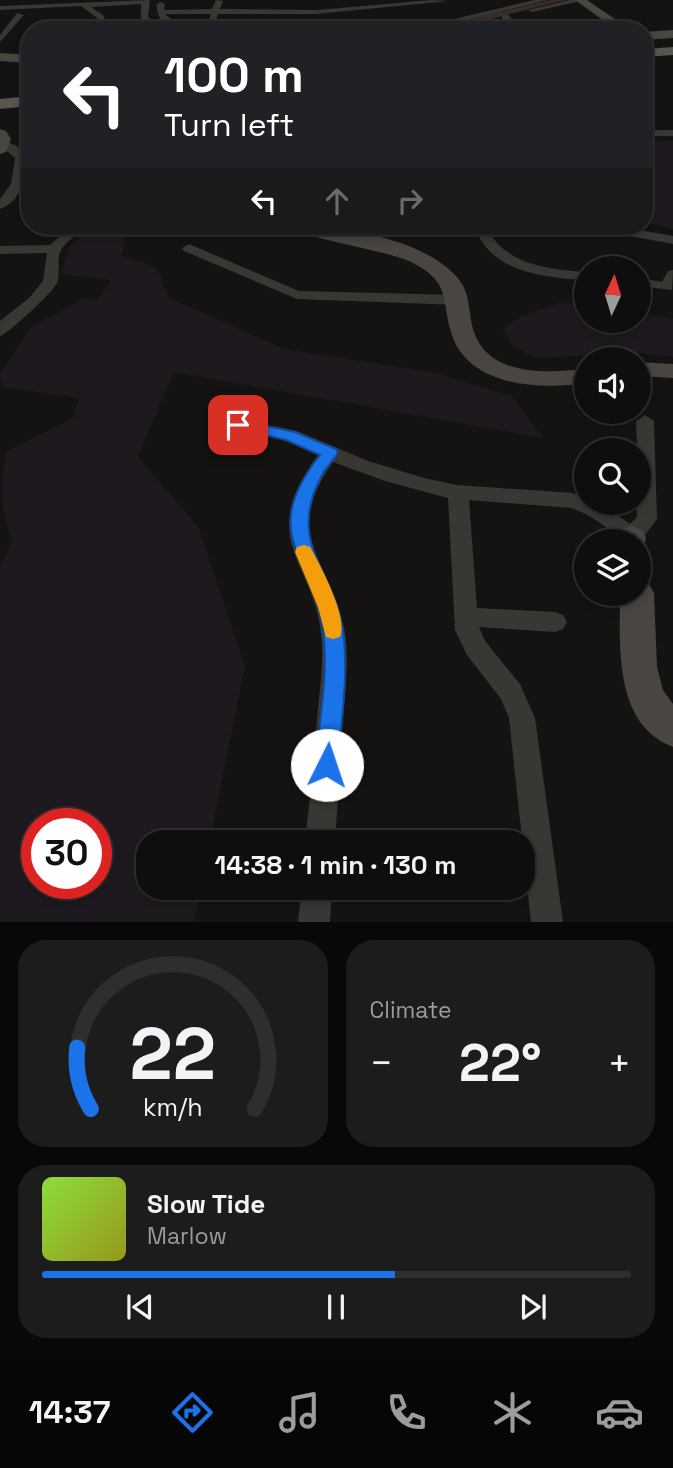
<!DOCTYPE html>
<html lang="en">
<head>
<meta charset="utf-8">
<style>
  :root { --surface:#0f0e0e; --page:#1d1c1c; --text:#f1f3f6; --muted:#9b9c9e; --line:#2f2e2e; --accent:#1a73e8 }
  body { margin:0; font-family:"Space Grotesk",sans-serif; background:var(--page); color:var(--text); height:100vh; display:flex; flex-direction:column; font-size:26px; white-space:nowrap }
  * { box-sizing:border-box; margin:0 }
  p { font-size:23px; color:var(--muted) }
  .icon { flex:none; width:38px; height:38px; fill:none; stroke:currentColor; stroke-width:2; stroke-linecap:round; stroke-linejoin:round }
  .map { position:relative; height:922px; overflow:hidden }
  .sheet { display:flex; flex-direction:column; gap:18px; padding:18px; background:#080808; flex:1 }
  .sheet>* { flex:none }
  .hud { position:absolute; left:21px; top:21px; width:632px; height:214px; border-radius:28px; box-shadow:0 4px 10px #0003,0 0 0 2px var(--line); background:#202124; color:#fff; overflow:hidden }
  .needle { width:46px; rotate:4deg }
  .tools { position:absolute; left:574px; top:256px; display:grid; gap:14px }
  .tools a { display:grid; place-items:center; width:77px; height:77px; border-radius:50%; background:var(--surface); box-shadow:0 4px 10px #0003,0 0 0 2px var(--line); font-size:35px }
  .speed { position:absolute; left:21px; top:808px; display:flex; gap:14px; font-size:35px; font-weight:700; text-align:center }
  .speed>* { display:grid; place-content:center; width:91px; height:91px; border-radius:50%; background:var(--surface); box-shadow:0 4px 10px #0003,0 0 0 2px var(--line); line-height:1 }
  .speed .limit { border:10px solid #d22; background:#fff; color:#111 }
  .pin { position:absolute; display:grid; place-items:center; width:60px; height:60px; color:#fff; margin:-30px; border-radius:14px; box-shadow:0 4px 10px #0006 }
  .me { position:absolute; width:77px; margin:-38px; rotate:4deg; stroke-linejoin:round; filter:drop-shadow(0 0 5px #0008) }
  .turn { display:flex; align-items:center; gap:24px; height:147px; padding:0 28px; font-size:32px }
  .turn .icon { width:91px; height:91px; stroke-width:2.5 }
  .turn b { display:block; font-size:49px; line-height:60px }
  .lanes { display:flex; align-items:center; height:66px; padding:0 28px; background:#0003; justify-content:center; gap:35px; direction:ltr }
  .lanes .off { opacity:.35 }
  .big { font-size:52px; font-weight:700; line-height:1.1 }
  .sheet .tile { flex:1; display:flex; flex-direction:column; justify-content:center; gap:10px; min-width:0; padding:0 24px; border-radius:28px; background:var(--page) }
  .sheet .dial { align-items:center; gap:0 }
  .dial svg { height:182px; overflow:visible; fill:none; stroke:var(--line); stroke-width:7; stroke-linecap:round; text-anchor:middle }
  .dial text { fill:var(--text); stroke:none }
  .song { display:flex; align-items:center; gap:21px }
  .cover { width:84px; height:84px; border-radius:10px; background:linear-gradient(135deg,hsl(90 70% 55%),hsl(60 70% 35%)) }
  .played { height:7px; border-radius:4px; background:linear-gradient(90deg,var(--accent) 60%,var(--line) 60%) }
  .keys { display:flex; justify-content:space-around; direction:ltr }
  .heat { display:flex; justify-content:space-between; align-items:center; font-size:38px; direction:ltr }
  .sheet .tiles { flex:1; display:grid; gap:18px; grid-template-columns:1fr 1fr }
  .tile:last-child { grid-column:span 2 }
  .trip { position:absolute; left:136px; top:830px; width:399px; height:70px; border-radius:28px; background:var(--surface); box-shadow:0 4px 10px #0003,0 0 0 2px var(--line); font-weight:700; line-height:70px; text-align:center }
  .tabs { display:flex; height:112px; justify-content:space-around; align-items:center; background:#060606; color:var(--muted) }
  .tabs .icon { width:49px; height:49px }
  .tabs .active { color:var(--accent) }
  .tabs b { font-size:32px; color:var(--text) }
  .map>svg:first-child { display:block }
  .green { fill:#1e191e; fill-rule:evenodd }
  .water { fill:#372c29 }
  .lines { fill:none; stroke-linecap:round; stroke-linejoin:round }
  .street { fill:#393733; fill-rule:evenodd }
  .secondary { fill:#494541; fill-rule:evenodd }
  .primary { fill:#58544f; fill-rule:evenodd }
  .route { fill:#1a73e8; stroke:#114b97; stroke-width:2 }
  .slow { fill:#f59e0b }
</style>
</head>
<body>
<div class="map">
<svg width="673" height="922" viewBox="0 0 673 922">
  <rect width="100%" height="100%" fill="#141312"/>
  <path class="green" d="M 644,141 L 673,141 L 673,229 L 644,222 Z
    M 85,232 L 127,233 L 121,255 L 156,267 L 169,298 L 284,349 L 435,373 L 512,396 L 543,438 L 174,372 L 138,457 L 199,528 L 245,665 L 210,842 L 149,842 L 149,887 L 201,887 L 194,922 L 0,922 L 0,568 L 12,540 C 0,510 0,484 6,452 L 73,419 L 79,398 L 3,387 L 0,374 L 30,328 L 84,298 L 98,300 L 111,280 L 61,274 L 70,246 ZM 37,824 L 96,824 L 96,884 L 37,884 Z
    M 559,303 L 586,304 L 586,320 L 639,320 L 639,312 L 673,319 L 673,357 L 635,353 L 535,358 L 510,343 L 503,328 L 520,317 Z"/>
  <path class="water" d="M 551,0 L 568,0 C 519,9 471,30 420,30 Z"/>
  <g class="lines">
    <path class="street" d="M 150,0 L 148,17 L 162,30 L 153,30 L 141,20 L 141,4 L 91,7 L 103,15 L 111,30 L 103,30 L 97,18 L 81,6 L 0,10 L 0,6 Z
      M 216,0 L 223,1 L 220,9 L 318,10 L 431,0 L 449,1 L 315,14 L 218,14 L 213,30 L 205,30 L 211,14 L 165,14 L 184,30 C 167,30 156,20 157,4 L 161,2 L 165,4 L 164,10 L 212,9 Z
      M 534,0 L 548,0 L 424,30 L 408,30 Z
      M 570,0 L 585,0 L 532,12 L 528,10 Z
      M 17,13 L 24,15 L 0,42 L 0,35 Z
      M 502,15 L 508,15 L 524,30 L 515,30 L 502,19 Z
      M 644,130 L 673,130 L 673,136 L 644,136 Z
      M 0,139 L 17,146 L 27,158 C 25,178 22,201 0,209 L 0,199 L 11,184 L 15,158 L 0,145 Z
      M 72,226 L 86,226 C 79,234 66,241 61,250 C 56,259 61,273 57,283 C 53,292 8,334 0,336 L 0,321 L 29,298 L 43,281 L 47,253 L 0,254 L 0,246 L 50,245 Z
      M 474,226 L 486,226 C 504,265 547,269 586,272 L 586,280 C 543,278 490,272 474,226 Z
      M 590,226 L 617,226 L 673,236 L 673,244 L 597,230 Z
      M 189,244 L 299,291 L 459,295 L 467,300 L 459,305 L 297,299 L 184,251 L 182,248 Z
      M 673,270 L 672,290 L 639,286 L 639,278 L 662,282 L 668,271 Z
      M 645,415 L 654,421 L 657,519 L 639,543 L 639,541 L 621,541 C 605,525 591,515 571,508 L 469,500 L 477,608 L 555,612 L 563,615 L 567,622 L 563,629 L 555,632 L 479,627 L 485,641 L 520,684 L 535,718 L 563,922 L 531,922 L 509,718 L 501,699 L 467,655 L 455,630 L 448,498 L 385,481 L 333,462 C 321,479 310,499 309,521 C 308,561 339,593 345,633 C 349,661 345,690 343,718 C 340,759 338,801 335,842 L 305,842 C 310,801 313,760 317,720 C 319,695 323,670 322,645 C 319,562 252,545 318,455 L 285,440 L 232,429 L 229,425 L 232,421 L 238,419 L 297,431 L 368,461 L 424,478 L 457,485 L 573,493 L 586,498 L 586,502 L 601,503 L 630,524 L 637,517 L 636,502 L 639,502 L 636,421 Z
      M 302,887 L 332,887 L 330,922 L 298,922 Z"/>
    <path class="secondary" d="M 575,0 L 587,0 L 631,30 L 617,30 Z
      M 673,30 L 673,38 L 644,40 L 644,32 Z
      M 0,53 L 30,55 L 30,63 L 0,61 Z
      M 0,129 L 6,131 L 11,139 L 6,152 L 0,154 Z
      M 291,226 C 339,224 430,240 460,281 C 471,296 468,314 474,332 C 489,377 548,373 586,369 L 586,383 C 538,390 465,387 450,329 C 442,296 449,282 413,263 C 389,250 301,239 291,226 Z
      M 639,362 L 673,364 L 673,378 L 639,376 Z
      M 631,526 L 642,530 L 646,538 L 643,549 L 639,551 L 639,541 L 616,541 L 620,530 Z
      M 639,580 L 649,584 L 654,593 L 657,667 L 663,690 L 673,704 L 673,747 C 613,724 620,645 620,593 L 639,593 Z"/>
    <path class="primary" d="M 673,47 L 673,55 L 644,57 L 644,49 Z
      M 30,96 L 30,106 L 0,109 L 0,99 Z"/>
  </g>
  <path class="route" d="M 238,420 L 295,432 L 336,449 L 338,453 C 332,462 324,469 320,479 C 287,544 335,572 343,631 C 349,675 341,722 338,765 L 335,773 L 327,776 L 319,773 L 315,765 C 319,722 329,674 323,630 C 313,555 257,535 320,455 L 286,440 L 233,428 L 231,425 Z"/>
  <path class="slow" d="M 304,545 L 310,547 C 320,564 349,619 340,637 L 333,639 L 326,637 L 318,607 L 295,552 L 297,547 Z"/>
</svg>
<div class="tools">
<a><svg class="needle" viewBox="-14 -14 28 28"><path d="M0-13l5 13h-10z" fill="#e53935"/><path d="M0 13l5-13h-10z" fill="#9b9c9e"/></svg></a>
<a><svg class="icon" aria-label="sound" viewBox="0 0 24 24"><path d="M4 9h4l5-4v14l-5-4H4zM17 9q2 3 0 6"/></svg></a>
<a><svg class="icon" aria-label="search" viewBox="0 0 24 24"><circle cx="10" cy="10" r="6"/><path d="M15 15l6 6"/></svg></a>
<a><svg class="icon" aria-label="layers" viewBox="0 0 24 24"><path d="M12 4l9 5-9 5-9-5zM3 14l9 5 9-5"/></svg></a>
</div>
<div class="speed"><div class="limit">30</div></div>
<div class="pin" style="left:238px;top:425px;background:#d93025"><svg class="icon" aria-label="arrive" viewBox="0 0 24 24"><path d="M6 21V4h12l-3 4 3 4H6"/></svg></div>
<svg class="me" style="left:327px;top:765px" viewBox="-20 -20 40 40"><circle r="19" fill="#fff"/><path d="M0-13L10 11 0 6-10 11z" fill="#1a73e8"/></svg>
<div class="trip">14:38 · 1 min · 130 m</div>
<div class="hud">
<div class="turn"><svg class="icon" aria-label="left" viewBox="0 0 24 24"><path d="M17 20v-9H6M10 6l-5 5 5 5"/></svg><div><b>100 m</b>Turn left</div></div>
<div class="lanes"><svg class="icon" aria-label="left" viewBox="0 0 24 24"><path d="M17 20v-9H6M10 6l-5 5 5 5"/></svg><svg class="icon off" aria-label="ahead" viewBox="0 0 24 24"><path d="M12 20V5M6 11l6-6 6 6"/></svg><svg class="icon off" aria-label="right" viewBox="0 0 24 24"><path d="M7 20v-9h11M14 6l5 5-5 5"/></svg></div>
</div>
</div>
<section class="sheet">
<div class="tiles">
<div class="tile dial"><svg viewBox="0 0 100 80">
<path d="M14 69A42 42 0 1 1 86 69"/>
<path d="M14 69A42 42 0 0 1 8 42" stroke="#1a73e8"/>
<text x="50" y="56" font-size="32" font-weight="700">22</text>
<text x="50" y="72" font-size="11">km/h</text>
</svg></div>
<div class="tile"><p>Climate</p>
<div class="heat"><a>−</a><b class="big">22°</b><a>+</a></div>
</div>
<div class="tile">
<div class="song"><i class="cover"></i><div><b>Slow Tide</b><p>Marlow</p></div></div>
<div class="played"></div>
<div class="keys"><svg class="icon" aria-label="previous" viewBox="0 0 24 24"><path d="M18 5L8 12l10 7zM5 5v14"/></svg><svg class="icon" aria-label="pause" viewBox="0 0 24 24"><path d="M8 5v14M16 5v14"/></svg><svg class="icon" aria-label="next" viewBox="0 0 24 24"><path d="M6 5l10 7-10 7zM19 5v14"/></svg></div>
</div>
</div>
</section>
<nav class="tabs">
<b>14:37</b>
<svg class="icon active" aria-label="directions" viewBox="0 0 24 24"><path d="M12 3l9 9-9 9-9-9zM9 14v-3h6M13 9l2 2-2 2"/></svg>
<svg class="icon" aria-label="music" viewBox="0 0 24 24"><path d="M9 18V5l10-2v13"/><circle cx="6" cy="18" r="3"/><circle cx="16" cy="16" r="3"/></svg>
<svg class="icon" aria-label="phone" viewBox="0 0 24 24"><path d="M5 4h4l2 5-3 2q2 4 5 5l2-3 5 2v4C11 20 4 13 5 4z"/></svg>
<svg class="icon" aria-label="climate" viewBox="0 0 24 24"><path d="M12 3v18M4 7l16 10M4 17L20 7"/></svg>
<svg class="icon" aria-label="car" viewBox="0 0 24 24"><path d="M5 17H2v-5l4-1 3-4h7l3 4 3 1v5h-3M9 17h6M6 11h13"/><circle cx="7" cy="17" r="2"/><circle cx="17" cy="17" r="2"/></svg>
</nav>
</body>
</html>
